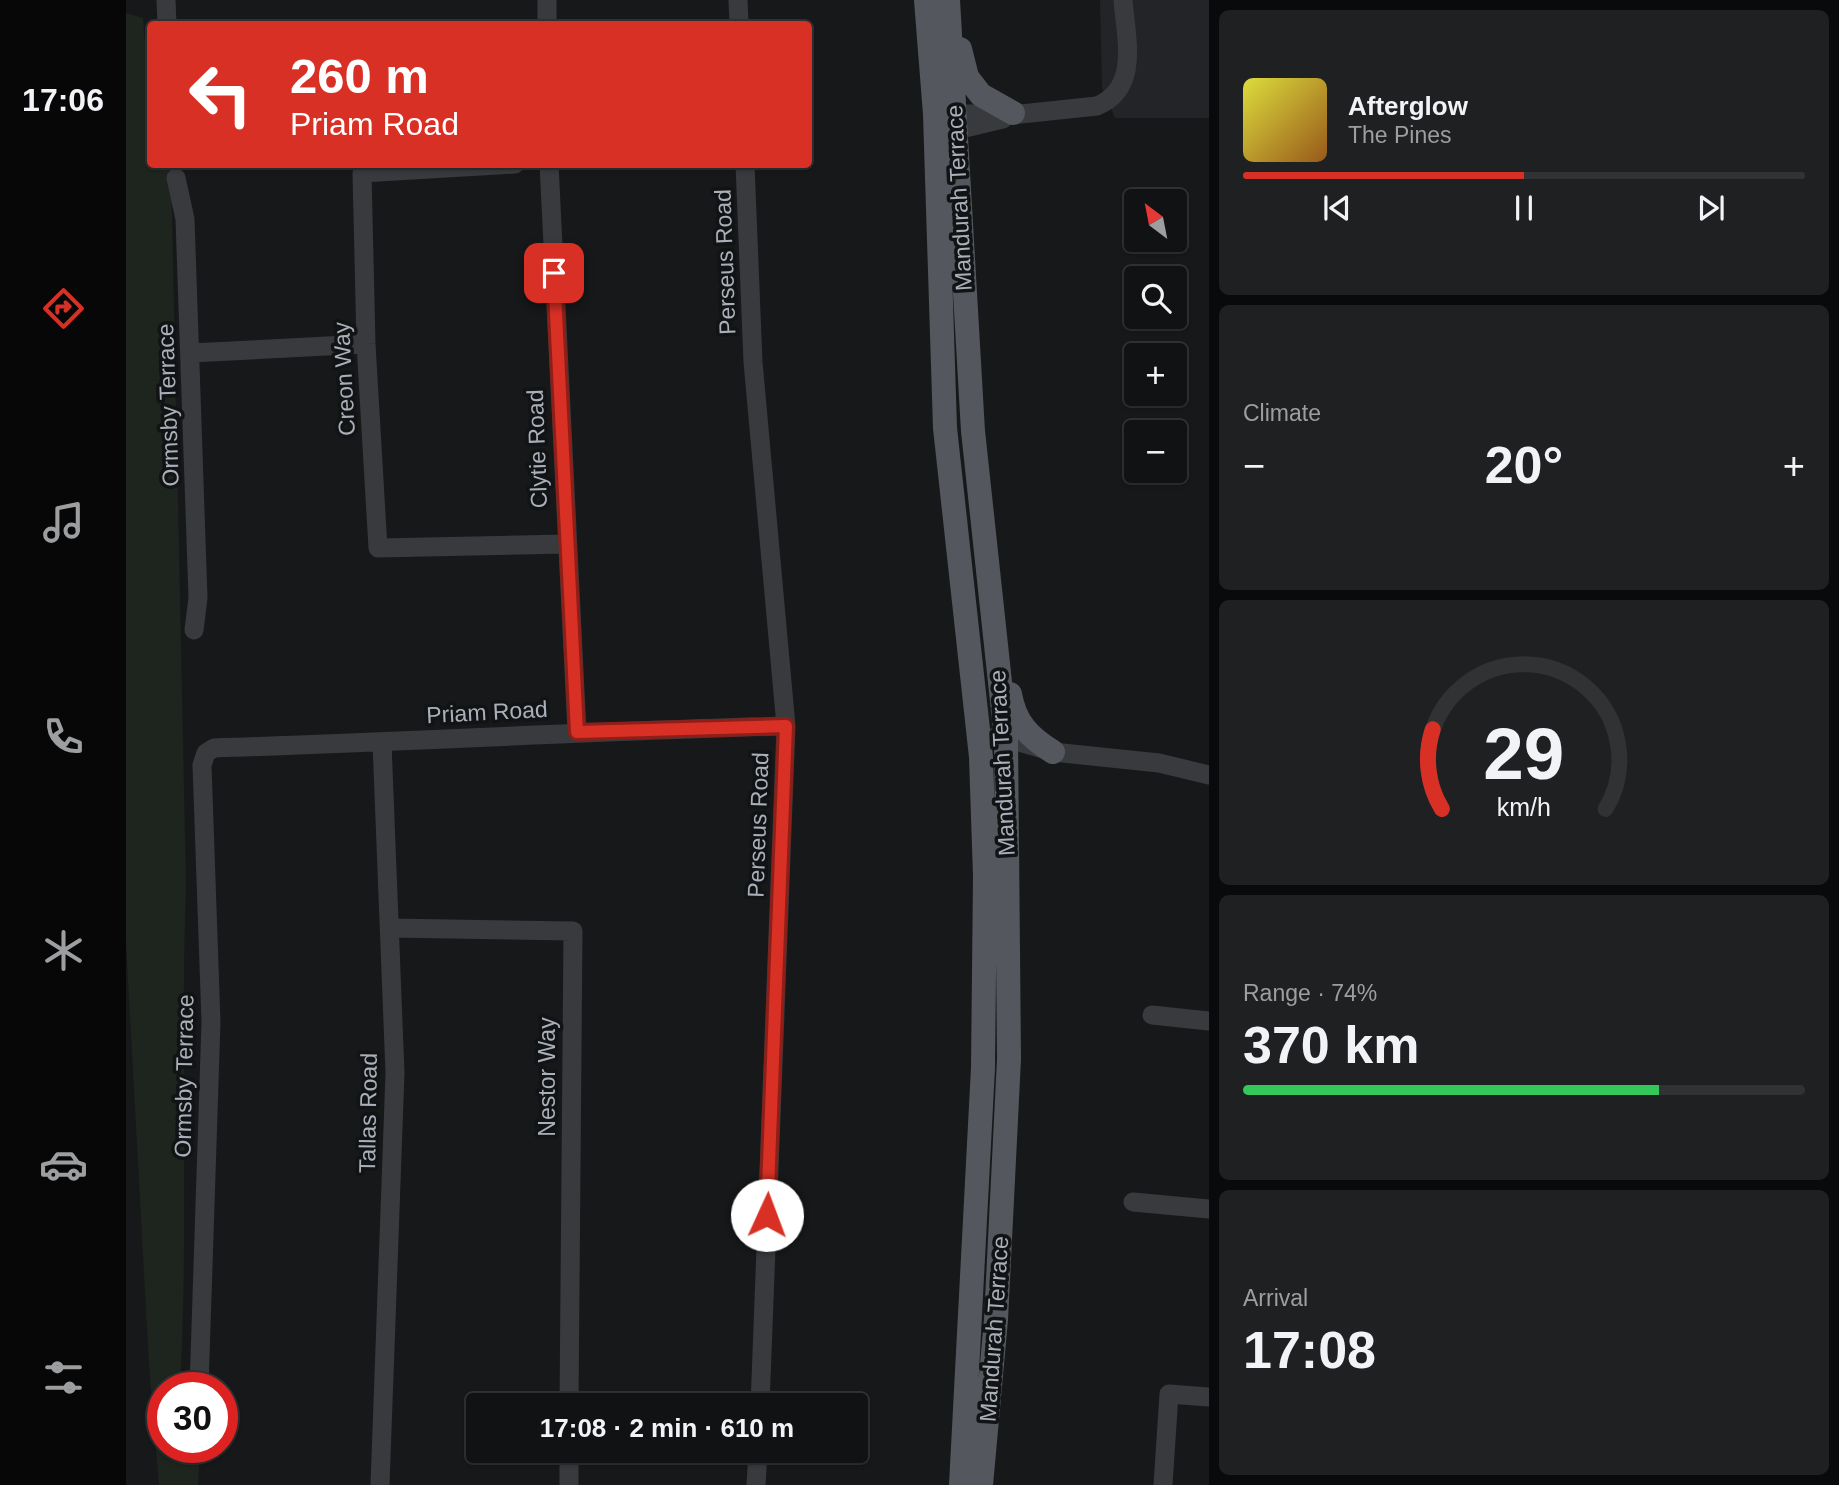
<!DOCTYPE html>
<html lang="en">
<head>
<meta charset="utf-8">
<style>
  :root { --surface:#111214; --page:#1e2022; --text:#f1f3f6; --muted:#9c9ea0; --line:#303234; --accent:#d93025 }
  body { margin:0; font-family:Helvetica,sans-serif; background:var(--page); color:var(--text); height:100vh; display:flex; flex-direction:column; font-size:26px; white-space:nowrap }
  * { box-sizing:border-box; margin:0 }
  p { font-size:23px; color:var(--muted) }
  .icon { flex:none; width:38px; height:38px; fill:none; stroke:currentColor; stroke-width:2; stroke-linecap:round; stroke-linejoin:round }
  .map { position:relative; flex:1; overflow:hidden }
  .side { display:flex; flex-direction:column; gap:10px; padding:10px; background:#090a0b; width:630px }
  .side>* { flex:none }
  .hud { position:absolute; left:21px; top:21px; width:665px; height:147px; border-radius:7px; box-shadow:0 2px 5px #0004,0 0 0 2px var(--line); background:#d93025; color:#fff; overflow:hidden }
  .needle { width:46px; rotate:328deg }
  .buttons { position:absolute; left:998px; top:189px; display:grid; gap:14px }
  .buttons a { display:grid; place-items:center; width:63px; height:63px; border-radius:7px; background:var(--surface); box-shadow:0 2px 5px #0004,0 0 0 2px var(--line); font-size:35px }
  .speed { position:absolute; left:21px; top:1372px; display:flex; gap:14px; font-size:35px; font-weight:700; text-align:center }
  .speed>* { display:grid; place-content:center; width:91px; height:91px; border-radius:50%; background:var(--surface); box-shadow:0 2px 5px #0004,0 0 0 2px var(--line); line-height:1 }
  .speed .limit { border:10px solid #d22; background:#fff; color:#111 }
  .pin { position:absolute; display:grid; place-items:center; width:60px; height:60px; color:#fff; margin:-30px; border-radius:14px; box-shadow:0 4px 10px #0006 }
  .me { position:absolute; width:77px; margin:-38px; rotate:2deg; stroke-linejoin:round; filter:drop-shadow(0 0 5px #0008) }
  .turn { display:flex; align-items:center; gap:24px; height:147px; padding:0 28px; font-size:32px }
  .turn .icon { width:91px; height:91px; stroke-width:2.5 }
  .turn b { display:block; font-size:49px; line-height:60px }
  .big { font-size:52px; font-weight:800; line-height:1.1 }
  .side .tile { flex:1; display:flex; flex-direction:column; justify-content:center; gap:10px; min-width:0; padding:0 24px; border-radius:10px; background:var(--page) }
  .side .dial { align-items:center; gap:0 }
  .dial svg { height:182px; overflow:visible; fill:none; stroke:var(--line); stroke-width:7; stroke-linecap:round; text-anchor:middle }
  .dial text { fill:var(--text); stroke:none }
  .song { display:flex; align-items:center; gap:21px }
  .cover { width:84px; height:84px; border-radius:10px; background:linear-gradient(135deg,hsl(60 70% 55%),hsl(30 70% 35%)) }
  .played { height:7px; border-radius:4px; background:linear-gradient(90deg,var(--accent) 50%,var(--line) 50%) }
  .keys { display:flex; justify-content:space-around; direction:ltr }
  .heat { display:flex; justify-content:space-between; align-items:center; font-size:38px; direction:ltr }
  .charge { height:10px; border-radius:5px; background:linear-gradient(90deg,#34c759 74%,var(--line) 0) }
  .trip { position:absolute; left:340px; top:1393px; width:402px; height:70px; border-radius:7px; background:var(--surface); box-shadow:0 2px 5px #0004,0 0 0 2px var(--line); font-weight:800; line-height:70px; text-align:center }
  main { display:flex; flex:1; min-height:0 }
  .dock { display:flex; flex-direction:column; width:126px; justify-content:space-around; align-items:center; background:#070708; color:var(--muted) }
  .dock .icon { width:49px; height:49px }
  .dock .active { color:var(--accent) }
  .dock b { font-size:32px; color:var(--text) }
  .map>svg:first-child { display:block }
  .built { fill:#232427 }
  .green { fill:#1d251e }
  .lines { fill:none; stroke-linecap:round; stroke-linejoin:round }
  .minor { stroke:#383a3e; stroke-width:19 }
  .major { stroke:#54575d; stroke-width:24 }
  .route-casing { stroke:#8d1f18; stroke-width:18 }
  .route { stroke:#d93025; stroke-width:12 }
  .labels { text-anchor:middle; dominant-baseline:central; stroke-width:7; stroke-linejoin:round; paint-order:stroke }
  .street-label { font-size:23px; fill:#aab0b9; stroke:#121315 }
</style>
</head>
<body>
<main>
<nav class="dock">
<b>17:06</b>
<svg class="icon active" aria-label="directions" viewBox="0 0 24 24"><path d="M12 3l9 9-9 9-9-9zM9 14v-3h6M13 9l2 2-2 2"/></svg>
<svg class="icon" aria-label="music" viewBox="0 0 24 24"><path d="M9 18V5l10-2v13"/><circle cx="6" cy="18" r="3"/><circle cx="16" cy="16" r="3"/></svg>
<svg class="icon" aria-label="phone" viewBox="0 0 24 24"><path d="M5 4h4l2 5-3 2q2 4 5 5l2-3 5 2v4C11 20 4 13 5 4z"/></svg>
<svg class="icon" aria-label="climate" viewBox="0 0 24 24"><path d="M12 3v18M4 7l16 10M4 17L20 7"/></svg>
<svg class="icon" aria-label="car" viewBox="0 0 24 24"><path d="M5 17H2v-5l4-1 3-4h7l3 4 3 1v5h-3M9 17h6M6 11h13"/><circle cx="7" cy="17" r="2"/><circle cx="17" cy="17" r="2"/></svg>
<svg class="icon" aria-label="filters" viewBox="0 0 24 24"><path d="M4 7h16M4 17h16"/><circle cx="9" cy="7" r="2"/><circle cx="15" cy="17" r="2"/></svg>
</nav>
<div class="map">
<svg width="1083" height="1485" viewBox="0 0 1083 1485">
  <rect width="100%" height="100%" fill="#17181a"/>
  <path class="built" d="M 974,0 L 1083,0 L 1083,118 L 989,118 L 976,88 Z"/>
  <path class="green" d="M 0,13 L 17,18 L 24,105 L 24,164 L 45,165 L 60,886 C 54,1053 63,1220 54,1388 L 37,1388 L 37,1447 L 74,1447 L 72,1485 L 33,1485 L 23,1365 L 0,943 Z"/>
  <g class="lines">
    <path class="minor" d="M 40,0 L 41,24
      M 421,0 L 421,24
      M 612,0 L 613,24
      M 816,114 L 895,114 L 971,106 C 1014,88 1000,39 997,0
      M 818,133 L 877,119
      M 389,164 L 236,173 L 240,344 L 252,548 L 439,544
      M 423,164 L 451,732
      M 619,164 L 627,362 L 660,726 L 634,1405
      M 50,178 L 59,219 L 72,598 L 68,630
      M 65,353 L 240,344
      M 853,738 L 880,738 L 927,752 L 1033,763 L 1083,775
      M 265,928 L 447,931 L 443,1405
      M 1026,1015 L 1083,1021
      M 1007,1202 L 1083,1209
      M 73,1388 L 85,1022 L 76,765 L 80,753 L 88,748 C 279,742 469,731 660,726
      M 254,1485 L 269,1073 L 256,743
      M 443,1485 L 443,1451
      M 630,1485 L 632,1451
      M 1037,1485 L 1043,1394 L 1083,1397"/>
    <path class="major" d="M 800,0 L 809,114 L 819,428 L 855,757 L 859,876 L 857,1068 L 835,1485
      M 822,0 L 847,431 L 880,738 L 883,1059 L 870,1320 L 855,1485
      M 834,49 L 841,77 L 855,95 L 887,113
      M 884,694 C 889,723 903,737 927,752"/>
  </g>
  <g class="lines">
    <g class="route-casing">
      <path id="route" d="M 428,273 L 451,732 L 660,726 L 641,1215"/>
    </g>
    <use href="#route" class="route"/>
  </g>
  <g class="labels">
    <g class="street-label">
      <text transform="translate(833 198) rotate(-93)">Mandurah Terrace</text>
      <text transform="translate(599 262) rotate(-92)">Perseus Road</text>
      <text transform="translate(218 379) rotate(-93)">Creon Way</text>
      <text transform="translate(42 405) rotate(-92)">Ormsby Terrace</text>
      <text transform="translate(411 449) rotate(-92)">Clytie Road</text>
      <text transform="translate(361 712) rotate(-3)">Priam Road</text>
      <text transform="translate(876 763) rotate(-93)">Mandurah Terrace</text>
      <text transform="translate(632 825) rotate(-88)">Perseus Road</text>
      <text transform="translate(58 1076) rotate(-89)">Ormsby Terrace</text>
      <text transform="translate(421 1077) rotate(-90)">Nestor Way</text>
      <text transform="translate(242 1113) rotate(-89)">Tallas Road</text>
      <text transform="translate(868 1329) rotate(-86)">Mandurah Terrace</text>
    </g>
  </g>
</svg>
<div class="buttons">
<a><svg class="needle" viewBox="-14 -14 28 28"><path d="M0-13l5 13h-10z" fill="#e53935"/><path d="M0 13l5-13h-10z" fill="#9c9ea0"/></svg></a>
<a><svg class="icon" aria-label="search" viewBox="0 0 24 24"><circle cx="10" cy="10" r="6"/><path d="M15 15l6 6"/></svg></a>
<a>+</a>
<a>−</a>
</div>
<div class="speed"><div class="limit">30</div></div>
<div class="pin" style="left:428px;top:273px;background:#d93025"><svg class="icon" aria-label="arrive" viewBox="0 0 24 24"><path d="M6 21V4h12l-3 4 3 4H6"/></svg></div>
<svg class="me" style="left:641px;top:1215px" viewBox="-20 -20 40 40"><circle r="19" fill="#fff"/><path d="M0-13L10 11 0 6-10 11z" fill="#d93025"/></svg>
<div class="trip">17:08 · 2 min · 610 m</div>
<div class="hud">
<div class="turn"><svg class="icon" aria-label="left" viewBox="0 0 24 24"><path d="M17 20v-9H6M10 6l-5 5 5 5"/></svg><div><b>260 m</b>Priam Road</div></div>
</div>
</div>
<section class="side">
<div class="tile">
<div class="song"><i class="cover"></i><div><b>Afterglow</b><p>The Pines</p></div></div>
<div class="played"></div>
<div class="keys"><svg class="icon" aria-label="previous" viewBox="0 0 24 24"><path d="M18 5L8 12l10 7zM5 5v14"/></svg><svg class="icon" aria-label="pause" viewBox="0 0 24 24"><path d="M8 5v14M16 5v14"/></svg><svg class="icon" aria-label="next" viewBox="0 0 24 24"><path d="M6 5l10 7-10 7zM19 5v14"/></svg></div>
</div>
<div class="tile"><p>Climate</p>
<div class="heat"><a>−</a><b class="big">20°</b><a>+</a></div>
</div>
<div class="tile dial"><svg viewBox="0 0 100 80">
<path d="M14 69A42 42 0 1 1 86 69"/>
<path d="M14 69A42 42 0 0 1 10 34" stroke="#d93025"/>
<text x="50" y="56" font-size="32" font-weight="700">29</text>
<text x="50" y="72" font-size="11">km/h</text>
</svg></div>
<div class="tile"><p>Range · 74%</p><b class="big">370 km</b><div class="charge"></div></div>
<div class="tile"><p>Arrival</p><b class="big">17:08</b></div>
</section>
</main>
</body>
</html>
